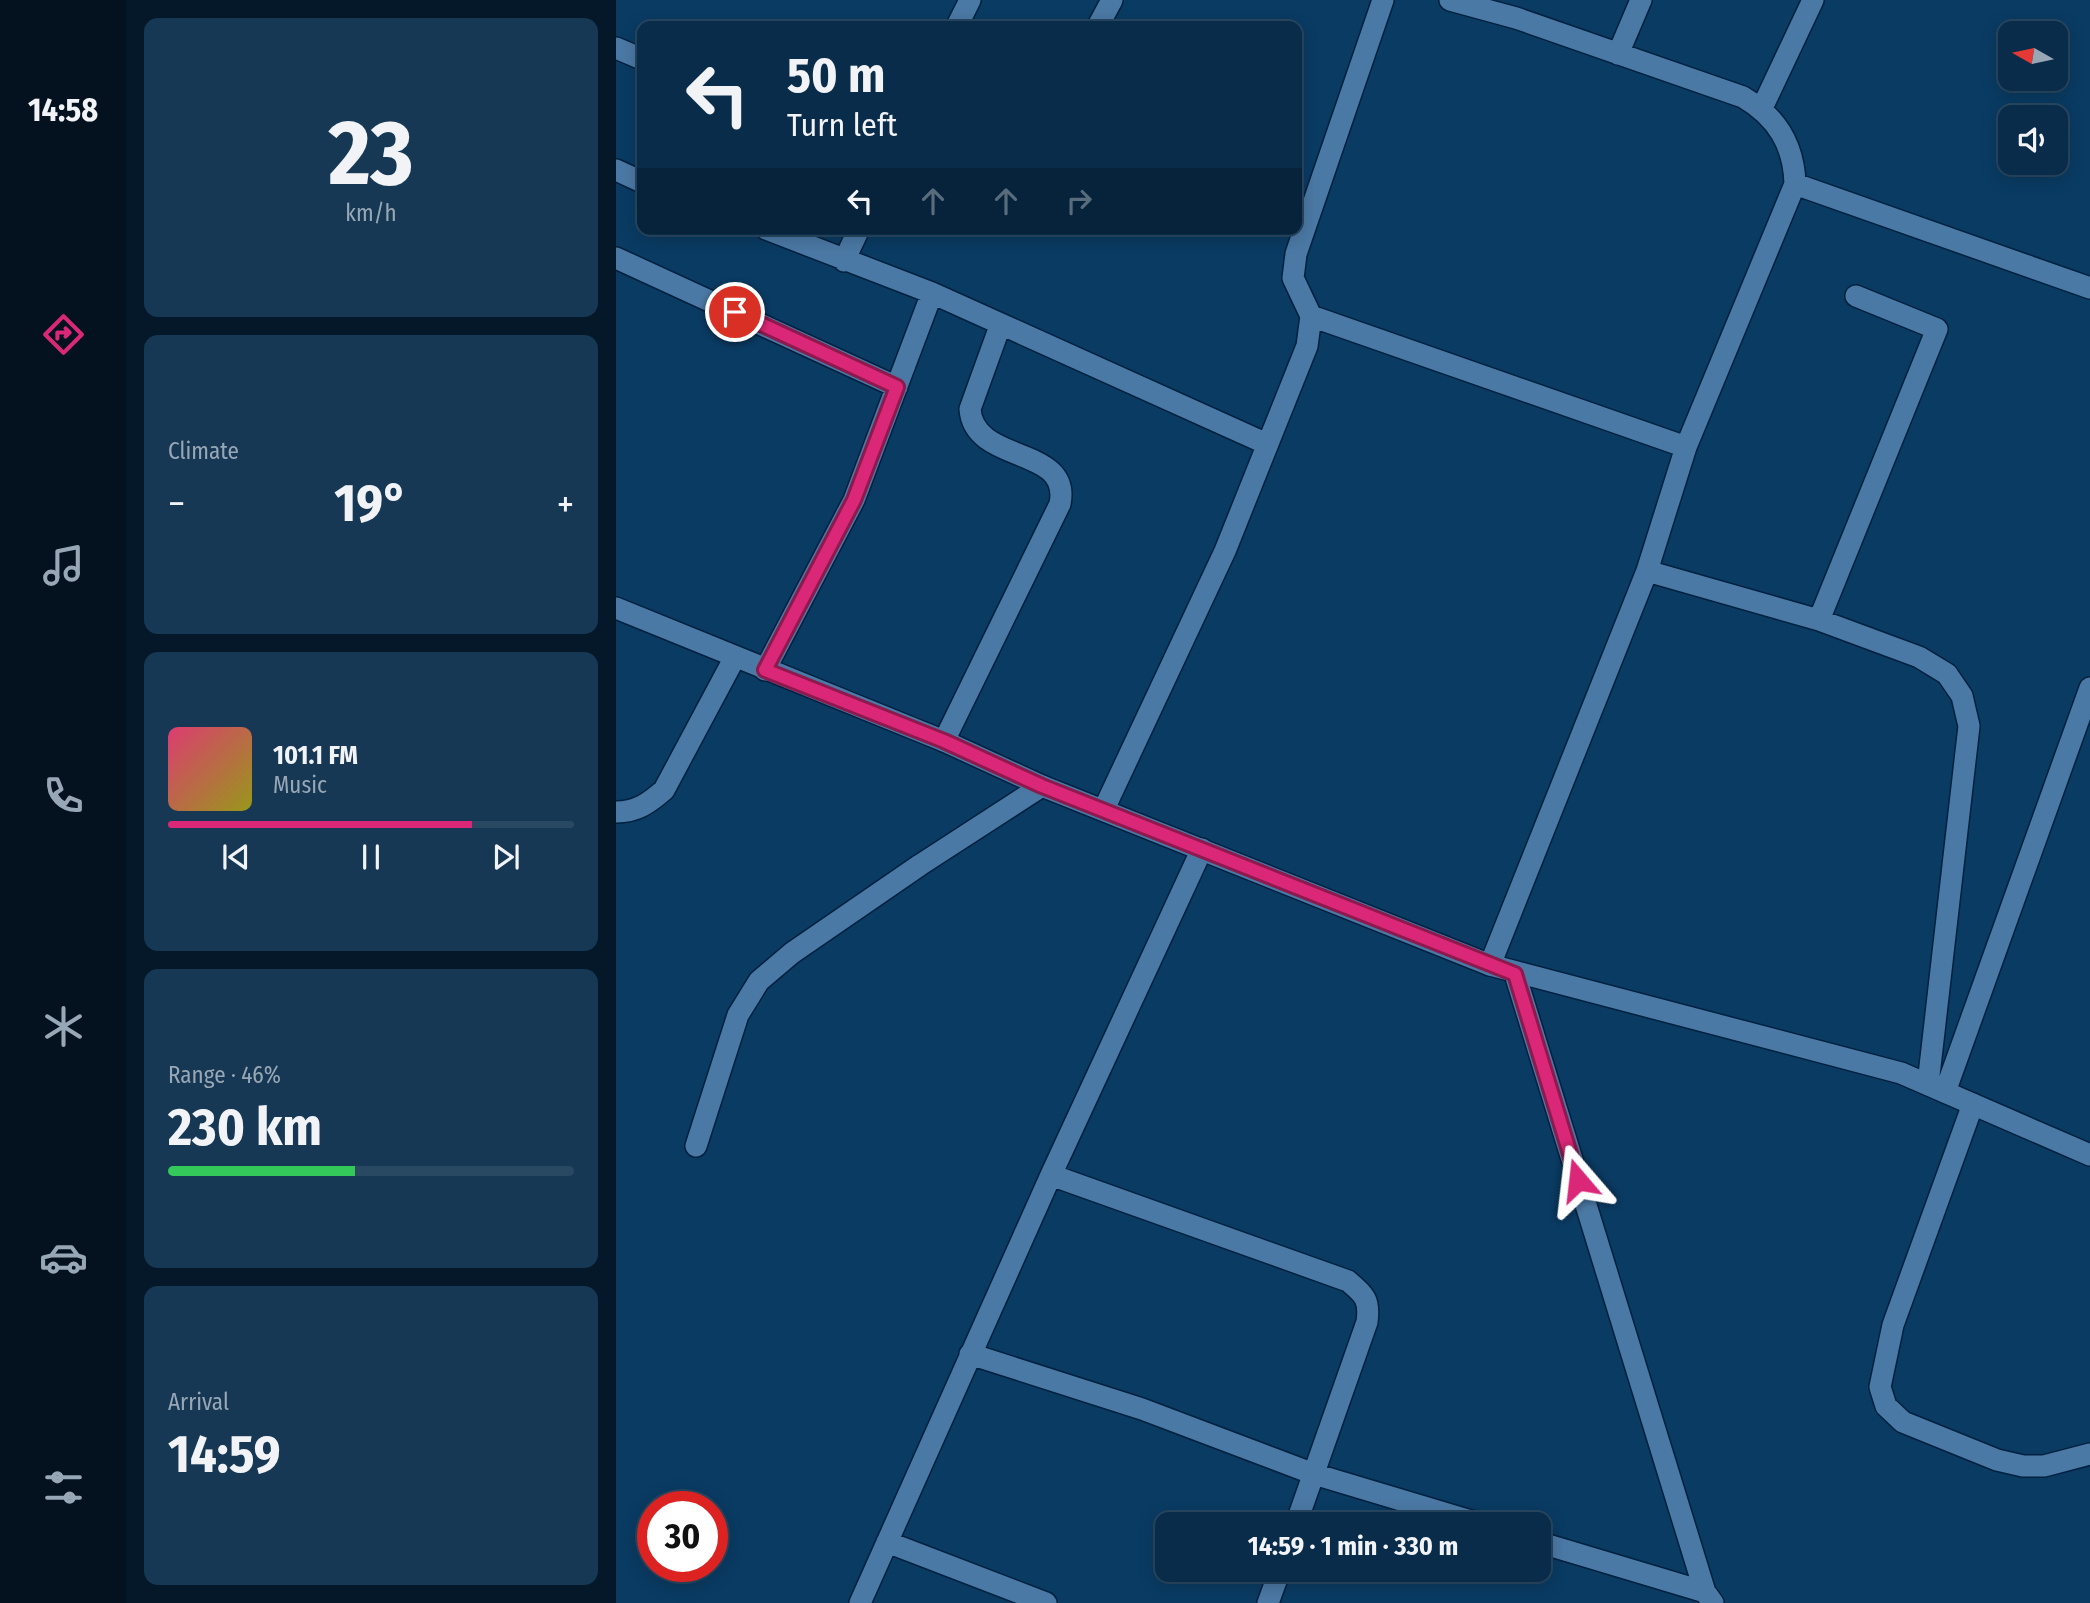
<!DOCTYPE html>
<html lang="en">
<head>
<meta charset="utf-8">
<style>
  :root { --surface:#082c4a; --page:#163854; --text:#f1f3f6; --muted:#98a7b5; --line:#294862; --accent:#db2777 }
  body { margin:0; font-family:"Fira Sans Condensed",sans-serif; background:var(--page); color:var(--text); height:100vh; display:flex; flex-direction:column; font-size:26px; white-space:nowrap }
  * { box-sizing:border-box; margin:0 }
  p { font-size:23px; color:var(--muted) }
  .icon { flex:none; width:38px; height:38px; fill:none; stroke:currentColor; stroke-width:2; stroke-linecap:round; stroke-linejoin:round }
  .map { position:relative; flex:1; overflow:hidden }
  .drawer { display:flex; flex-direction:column; gap:18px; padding:18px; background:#041829; width:490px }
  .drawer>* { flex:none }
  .top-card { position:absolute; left:21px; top:21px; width:665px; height:214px; border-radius:14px; box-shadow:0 4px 18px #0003,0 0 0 2px var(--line); background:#082c4a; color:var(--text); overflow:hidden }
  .needle { width:46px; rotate:279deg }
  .fabs { position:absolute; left:1382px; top:21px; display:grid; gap:14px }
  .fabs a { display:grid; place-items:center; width:70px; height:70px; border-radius:14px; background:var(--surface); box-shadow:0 4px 18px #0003,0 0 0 2px var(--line); font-size:35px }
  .speed { position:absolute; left:21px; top:1491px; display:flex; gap:14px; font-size:35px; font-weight:700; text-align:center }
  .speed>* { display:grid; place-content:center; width:91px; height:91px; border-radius:50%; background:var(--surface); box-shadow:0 4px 18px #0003,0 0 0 2px var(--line); line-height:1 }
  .speed .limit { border:10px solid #d22; background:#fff; color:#111 }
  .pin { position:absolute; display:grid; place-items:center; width:60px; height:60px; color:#fff; margin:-30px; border:4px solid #fff; border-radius:50%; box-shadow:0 2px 7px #0007 }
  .me { position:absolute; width:77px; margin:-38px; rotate:343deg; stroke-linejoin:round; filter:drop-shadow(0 0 5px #0008) }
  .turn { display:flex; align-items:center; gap:24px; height:147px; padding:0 35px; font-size:32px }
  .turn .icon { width:91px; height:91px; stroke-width:2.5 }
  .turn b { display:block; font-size:49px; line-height:60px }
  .lanes { display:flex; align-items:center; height:66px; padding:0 35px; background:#0003; justify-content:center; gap:35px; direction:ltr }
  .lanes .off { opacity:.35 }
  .big { font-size:52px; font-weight:700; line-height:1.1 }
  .drawer .widget { flex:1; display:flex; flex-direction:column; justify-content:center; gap:10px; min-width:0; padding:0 24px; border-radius:14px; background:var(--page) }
  .drawer .dial { align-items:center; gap:0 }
  .dial b { font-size:91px; line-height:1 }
  .song { display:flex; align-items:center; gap:21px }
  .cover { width:84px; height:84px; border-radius:10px; background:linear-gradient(135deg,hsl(340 70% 55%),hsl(60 70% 35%)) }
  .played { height:7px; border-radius:4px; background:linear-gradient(90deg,var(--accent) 75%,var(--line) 75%) }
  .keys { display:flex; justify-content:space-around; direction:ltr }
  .heat { display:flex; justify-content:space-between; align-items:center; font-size:38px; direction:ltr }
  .charge { height:10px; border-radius:5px; background:linear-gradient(90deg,#34c759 46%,var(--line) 0) }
  .trip { position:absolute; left:539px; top:1512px; width:396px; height:70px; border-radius:14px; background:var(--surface); box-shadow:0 4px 18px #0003,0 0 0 2px var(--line); font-weight:700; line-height:70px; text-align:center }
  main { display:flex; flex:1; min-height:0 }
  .tab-bar { display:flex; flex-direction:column; width:126px; justify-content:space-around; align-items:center; background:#03121e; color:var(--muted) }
  .tab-bar .icon { width:49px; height:49px }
  .tab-bar .active { color:var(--accent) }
  .tab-bar b { font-size:32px; color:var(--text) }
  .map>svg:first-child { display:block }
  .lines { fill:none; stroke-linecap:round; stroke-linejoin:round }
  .street-casing { stroke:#00213f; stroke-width:24 }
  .secondary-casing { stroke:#00213f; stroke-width:24 }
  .street { stroke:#4b79a5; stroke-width:21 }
  .secondary { stroke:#4b79a5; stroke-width:21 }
  .route-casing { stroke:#8e194d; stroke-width:18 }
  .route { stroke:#db2777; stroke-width:12 }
</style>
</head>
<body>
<main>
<nav class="tab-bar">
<b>14:58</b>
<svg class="icon active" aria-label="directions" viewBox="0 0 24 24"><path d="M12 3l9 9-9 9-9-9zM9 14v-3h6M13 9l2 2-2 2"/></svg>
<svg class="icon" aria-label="music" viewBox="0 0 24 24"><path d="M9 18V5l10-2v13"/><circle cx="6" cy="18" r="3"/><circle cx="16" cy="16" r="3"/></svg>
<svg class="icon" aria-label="phone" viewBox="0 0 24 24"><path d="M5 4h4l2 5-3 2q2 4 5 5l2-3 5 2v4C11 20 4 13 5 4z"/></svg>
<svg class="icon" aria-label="climate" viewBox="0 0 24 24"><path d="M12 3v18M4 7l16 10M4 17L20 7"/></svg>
<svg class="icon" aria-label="car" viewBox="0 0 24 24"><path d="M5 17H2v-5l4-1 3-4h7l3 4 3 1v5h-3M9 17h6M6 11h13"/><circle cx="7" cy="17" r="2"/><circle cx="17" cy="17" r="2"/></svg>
<svg class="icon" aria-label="filters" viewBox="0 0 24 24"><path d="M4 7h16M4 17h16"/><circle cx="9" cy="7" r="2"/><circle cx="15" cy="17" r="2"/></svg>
</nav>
<section class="drawer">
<div class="widget dial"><b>23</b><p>km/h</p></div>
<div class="widget"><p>Climate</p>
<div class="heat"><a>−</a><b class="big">19°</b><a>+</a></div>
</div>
<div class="widget">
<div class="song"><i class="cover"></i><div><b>101.1 FM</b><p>Music</p></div></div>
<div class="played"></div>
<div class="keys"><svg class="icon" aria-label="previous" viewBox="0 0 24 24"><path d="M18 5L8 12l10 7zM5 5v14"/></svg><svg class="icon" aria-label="pause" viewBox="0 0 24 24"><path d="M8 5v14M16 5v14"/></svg><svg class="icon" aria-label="next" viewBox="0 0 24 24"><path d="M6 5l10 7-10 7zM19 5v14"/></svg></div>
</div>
<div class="widget"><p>Range · 46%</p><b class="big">230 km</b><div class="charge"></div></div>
<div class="widget"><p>Arrival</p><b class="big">14:59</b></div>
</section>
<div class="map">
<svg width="1474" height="1603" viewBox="0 0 1474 1603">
  <rect width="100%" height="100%" fill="#0a3b63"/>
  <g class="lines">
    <g class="street-casing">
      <path id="street" d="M 834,0 L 900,18 L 1127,97 C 1161,117 1178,145 1179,184 L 1070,447 L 1031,571 L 874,965
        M 341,26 L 354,0
        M 482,26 L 496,0
        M 0,48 L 26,59
        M 1002,54 L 1025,0
        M 1146,108 L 1197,0
        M 0,170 L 26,182
        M 1179,184 L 1474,288
        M 150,229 L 316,293 L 651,444
        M 0,258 L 281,387
        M 228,261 L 243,229
        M 695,316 L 1070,447
        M 1031,571 L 1203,620 L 1303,657 L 1331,674 L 1346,696 L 1353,726 L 1312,1084
        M 1203,620 L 1321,329 L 1240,296
        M 149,670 L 238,500 L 316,293
        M 328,741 L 444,504 C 456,445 358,465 354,409 L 384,326
        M 488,809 L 609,551 L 691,346 L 695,316 L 677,278 L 680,254 L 767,0
        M 0,812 C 21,812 33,803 48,790 L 119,657
        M 899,974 L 1089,1592 L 1097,1603
        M 1329,1092 L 1474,688
        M 1357,1104 L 1277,1325 L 1264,1387 L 1270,1406 L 1287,1422 L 1381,1460 L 1407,1466 L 1428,1466 L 1474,1454
        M 80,1146 L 122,1015 L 143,981 L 176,953 L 304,865 L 426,786
        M 435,1175 L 732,1281 C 749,1295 754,1300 751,1322 L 680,1524
        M 354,1354 L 526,1409 L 698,1474 L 865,1524
        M 271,1542 L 430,1603
        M 922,1542 L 1089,1592
        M 244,1603 L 435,1175 L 586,849
        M 652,1603 L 664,1570"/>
    </g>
    <g class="secondary-casing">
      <path id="secondary" d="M 0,608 L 328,741 L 426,786 L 874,965 L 1285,1073 L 1474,1155"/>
    </g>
    <use href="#street" class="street"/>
    <use href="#secondary" class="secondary"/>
  </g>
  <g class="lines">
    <g class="route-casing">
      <path id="route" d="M 119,312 L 281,387 L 238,500 L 149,670 L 328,741 L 426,786 L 899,974 L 962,1180"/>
    </g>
    <use href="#route" class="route"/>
  </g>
</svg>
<div class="fabs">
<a><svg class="needle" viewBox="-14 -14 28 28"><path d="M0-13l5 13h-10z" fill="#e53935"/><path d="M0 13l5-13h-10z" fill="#98a7b5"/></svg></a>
<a><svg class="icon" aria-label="sound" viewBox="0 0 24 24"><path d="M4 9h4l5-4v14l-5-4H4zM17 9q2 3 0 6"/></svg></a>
</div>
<div class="speed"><div class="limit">30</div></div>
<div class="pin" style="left:119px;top:312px;background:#d93025"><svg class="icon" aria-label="arrive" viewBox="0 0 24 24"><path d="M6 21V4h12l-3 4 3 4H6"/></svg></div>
<svg class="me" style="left:962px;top:1180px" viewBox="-20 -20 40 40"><path d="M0-17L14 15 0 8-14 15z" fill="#db2777" stroke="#fff" stroke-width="4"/></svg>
<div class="trip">14:59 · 1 min · 330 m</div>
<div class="top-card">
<div class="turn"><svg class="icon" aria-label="left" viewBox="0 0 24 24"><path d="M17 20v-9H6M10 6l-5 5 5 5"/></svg><div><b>50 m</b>Turn left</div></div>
<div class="lanes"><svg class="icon" aria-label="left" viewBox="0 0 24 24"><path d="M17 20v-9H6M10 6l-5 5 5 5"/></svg><svg class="icon off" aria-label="ahead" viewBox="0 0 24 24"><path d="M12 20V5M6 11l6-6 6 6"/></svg><svg class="icon off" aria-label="ahead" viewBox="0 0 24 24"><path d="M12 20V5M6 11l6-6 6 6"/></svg><svg class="icon off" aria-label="right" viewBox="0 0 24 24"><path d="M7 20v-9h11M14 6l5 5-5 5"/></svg></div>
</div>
</div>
</main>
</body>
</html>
